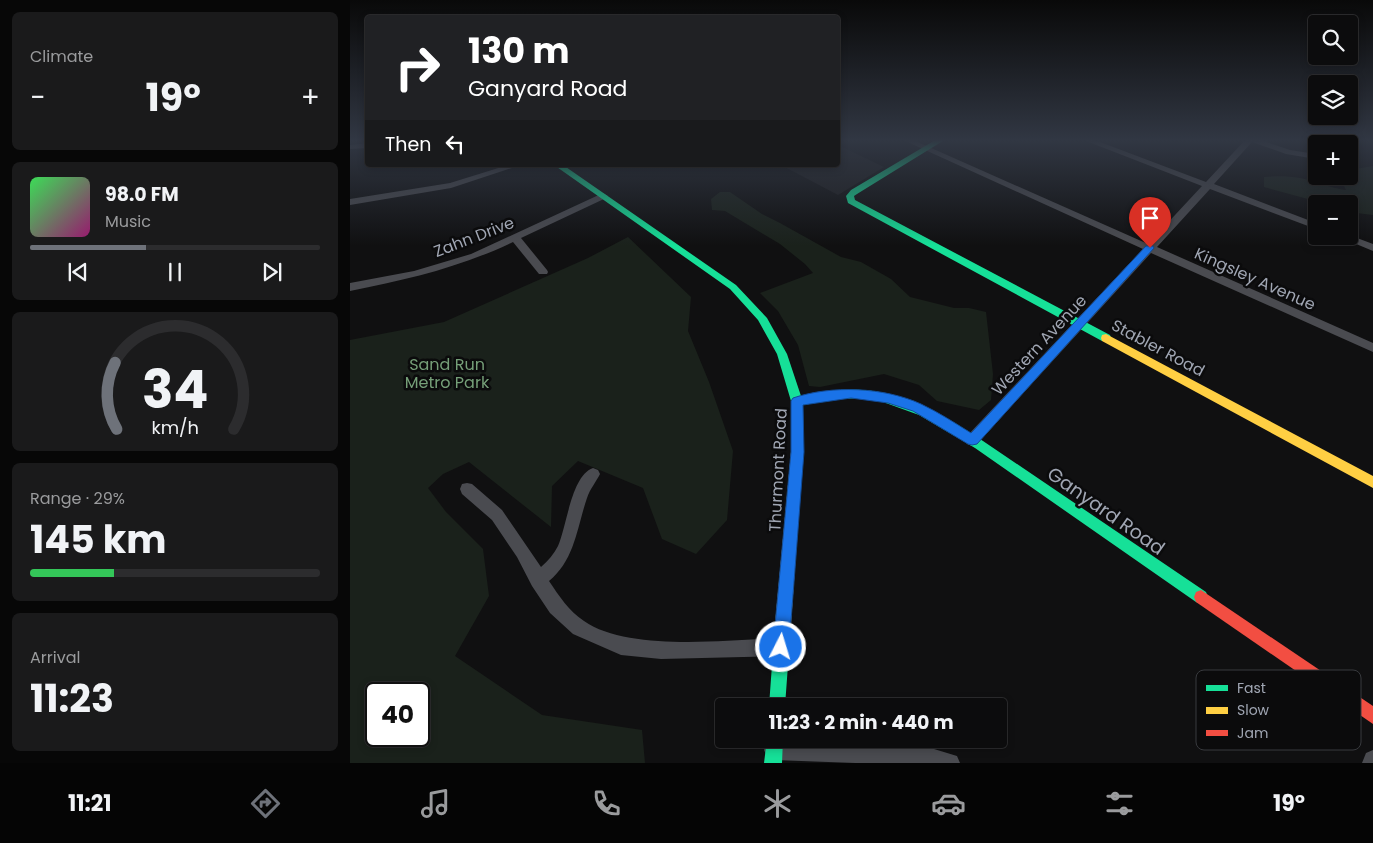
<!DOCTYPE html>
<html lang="en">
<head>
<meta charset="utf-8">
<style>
  :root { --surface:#0c0c0d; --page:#1a1a1b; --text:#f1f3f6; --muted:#9a9b9d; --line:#2c2c2e; --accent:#6e727a }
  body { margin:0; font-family:Poppins,sans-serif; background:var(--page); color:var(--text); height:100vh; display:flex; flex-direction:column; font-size:19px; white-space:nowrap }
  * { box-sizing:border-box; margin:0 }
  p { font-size:16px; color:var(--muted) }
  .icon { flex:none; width:28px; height:28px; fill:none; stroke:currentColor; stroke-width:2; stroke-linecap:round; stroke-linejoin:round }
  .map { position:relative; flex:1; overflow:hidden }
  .sheet { display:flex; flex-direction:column; gap:12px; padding:12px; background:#070707; width:350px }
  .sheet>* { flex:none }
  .hud { position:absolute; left:15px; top:15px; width:475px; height:152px; border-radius:5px; box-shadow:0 2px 8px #0003,0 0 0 1px var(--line); background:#202124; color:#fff; overflow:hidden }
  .tools { position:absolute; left:958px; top:15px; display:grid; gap:10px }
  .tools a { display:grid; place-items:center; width:50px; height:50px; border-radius:5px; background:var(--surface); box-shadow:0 2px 8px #0003,0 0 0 1px var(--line); font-size:25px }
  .speed { position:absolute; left:15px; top:682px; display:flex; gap:10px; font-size:25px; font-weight:700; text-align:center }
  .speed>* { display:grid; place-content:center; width:65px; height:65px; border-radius:50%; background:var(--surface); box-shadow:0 2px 8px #0003,0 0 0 1px var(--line); line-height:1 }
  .speed .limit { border:2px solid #111; border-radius:8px; background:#fff; color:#111 }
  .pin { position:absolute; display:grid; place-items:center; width:42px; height:42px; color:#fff; margin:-51px -21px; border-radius:50% 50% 50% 0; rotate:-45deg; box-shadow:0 0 5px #0007 }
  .pin .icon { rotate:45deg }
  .me { position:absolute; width:55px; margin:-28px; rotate:5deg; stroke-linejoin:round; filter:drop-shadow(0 0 4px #0008) }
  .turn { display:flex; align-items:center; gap:18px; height:105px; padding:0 20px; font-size:22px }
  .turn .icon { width:65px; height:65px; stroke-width:2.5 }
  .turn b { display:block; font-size:35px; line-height:42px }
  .then { display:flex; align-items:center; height:48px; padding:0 20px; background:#0003; gap:10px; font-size:19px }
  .big { font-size:38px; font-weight:700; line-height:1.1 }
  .sheet .widget { flex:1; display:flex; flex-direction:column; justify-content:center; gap:8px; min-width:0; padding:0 18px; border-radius:8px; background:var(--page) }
  .sheet .dial { align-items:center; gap:0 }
  .dial svg { height:130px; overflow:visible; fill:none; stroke:var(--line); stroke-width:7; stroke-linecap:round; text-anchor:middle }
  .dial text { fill:var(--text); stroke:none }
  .song { display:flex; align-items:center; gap:15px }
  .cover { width:60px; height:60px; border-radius:8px; background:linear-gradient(135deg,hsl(130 70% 55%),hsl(320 70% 35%)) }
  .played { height:5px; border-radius:2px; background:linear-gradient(90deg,var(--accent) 40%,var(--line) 40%) }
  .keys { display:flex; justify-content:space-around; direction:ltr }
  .heat { display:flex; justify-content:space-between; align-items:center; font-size:28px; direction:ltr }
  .charge { height:8px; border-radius:4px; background:linear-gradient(90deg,#34c759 29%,var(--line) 0) }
  .trip { position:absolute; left:365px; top:698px; width:292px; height:50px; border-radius:5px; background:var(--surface); box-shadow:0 2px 8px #0003,0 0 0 1px var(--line); font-weight:700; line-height:50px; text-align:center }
  .tabs { display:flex; height:80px; justify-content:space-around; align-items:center; background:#050505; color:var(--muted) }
  .tabs .icon { width:35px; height:35px }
  .tabs .selected { color:var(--accent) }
  .tabs b { font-size:22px; color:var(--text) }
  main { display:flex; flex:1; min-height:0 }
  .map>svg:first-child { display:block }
  .built { fill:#1d1d1f }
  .green { fill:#1a211b; fill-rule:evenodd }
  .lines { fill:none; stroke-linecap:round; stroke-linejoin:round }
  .street { fill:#4a4b50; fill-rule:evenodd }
  .fast { fill:#16e098; fill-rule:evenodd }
  .slow { fill:#ffcf43; fill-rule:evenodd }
  .jam { fill:#f24e42; fill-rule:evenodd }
  .route { fill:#1a73e8; stroke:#114b97 }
  .labels { text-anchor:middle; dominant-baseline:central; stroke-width:5; stroke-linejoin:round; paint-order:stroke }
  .street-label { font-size:16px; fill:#a0a6b3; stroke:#0b0b0c }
  .park-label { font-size:16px; fill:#759f78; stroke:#0b0b0c }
  .near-street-label { font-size:19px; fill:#a0a6b3; stroke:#0b0b0c }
  .key { fill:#0b0b0c; stroke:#383a3e; stroke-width:1 }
  .key-label { font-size:14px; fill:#a0a6b3 }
</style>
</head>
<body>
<main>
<section class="sheet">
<div class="widget"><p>Climate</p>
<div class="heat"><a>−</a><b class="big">19°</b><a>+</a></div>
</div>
<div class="widget">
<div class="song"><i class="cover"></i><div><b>98.0 FM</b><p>Music</p></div></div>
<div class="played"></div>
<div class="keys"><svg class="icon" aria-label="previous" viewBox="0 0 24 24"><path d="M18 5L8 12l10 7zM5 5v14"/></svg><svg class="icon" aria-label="pause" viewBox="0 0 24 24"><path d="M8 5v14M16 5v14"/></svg><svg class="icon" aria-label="next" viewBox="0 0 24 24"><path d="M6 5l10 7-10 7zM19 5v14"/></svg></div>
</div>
<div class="widget dial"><svg viewBox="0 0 100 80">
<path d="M14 69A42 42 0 1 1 86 69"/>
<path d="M14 69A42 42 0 0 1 13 28" stroke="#6e727a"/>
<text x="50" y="56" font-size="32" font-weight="700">34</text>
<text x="50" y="72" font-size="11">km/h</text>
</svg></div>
<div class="widget"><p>Range · 29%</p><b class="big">145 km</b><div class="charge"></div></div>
<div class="widget"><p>Arrival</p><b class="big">11:23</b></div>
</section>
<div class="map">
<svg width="1023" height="763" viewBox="0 0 1023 763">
  <rect width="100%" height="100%" fill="#101011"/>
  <path class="built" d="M 488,145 L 534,167 L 488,195 L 431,165 L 488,165 Z"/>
  <path class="green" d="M 1023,166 L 1023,215 L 999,212 L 999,204 L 976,204 L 914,187 L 914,177 C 926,176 939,176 950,178 C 966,181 979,188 996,190 L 989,176 L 999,176 L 999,170 Z
    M 370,192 L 380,192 L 412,214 L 430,223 L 491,257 L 511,262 L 541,279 L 560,297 L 604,308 L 619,308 L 636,312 L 643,374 L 641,400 L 629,410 L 587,401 L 569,385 L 534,374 L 470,387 L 459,386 L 448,345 L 428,311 L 410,293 L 463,273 L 455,264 L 430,244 L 375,211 L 362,210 L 361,199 Z
    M 278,237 L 341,297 L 338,331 L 359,382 L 383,451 L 377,520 L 346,554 L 312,539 L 293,488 L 228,461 L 202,486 L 201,527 L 119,462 L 93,474 L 78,488 L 96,512 L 133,549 L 139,596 L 105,656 L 192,715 L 292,730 L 295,763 L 0,763 L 0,340 L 94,322 L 238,258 ZM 26,694 L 69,694 L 69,736 L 26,736 Z"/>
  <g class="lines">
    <path class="street" d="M 551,139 L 561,139 L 798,244 L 852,186 L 731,139 L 742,139 L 856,182 L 896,139 L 908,139 L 940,150 L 966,154 L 966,159 L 936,154 L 902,142 L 864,184 L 966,223 L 966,229 L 860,189 L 807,247 L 1023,343 L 1023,352 L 801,253 L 627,444 L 622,446 L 617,444 L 615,440 L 617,436 L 793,249 Z
      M 966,139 L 975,139 L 982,144 L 972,144 Z
      M 993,139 L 1001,139 L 997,144 L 989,144 Z
      M 18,143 L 18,148 L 0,149 L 0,145 Z
      M 158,165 L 171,165 L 101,188 L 0,205 L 0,199 L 100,183 Z
      M 253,193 L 258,196 L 256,198 L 171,238 L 197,270 L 198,272 L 197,274 L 189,274 L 163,242 C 108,268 59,279 0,291 L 0,283 L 64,271 L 121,254 Z
      M 999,235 L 1023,244 L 1023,251 L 987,236 Z
      M 243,468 L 248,470 L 250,474 C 246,482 240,489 237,498 C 227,527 225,560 199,581 C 209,596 219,611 234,621 C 278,652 378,640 431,638 L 437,641 L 440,647 L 437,653 L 431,656 L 311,659 L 271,655 L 223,634 L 200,613 L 182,586 L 167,557 L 142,520 L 112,494 L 110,489 L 112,484 L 117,483 L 122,484 L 152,510 L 191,567 C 198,561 204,554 208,546 C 217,526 221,476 243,468 Z
      M 424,740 L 543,745 L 584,749 L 607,756 L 610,763 L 505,763 L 424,760 L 417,757 L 414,750 L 417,743 Z
      M 1023,750 L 1023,763 L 1012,763 L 1016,753 Z"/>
    <path class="fast" d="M 587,139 L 596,139 L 507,194 L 504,196 L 505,200 L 760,335 L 761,338 L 760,341 L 752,341 L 498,203 L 496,196 L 501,190 Z
      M 204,165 L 213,165 L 386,285 L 417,318 L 437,354 L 451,396 C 471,392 492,388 513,390 C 557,393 597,417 633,441 L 856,592 L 858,597 L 856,602 L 851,604 L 846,602 L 625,448 L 569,415 L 533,402 L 511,398 L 490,399 L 453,405 L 451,419 L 447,421 L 443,419 L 441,416 L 441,401 L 427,354 L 408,320 L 380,289 Z
      M 433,616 L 438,619 L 441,624 L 435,706 L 419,706 L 425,624 L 428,619 Z
      M 417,739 L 433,739 L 432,763 L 414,763 Z"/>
    <path class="slow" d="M 756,334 L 1023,476 L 1023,488 L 752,341 L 751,338 L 752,335 Z
      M 447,411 L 451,413 L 453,416 L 453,452 L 441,624 L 438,629 L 433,632 L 428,629 L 425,624 L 441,452 L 441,416 L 443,413 Z"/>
    <path class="jam" d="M 851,590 L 1023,706 L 1023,724 L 846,602 L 844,597 L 846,592 Z"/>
  </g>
  <linearGradient id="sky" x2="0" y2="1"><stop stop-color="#090909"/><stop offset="0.57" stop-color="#313743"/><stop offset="1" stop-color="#313743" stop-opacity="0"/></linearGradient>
  <rect width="1023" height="246" fill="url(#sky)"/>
  <path class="route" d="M 796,246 L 803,246 L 804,248 L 627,444 L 622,445 L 618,444 L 563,411 L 538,403 L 501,398 L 453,405 L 454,452 L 439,647 L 437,653 L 431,655 L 426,653 L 423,647 L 441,452 L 441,401 L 443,398 C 481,385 534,387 571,404 C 588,412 605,423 621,433 Z"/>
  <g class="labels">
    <g class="street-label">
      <text transform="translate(124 237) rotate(-21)">Zahn Drive</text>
      <text transform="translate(905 279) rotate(24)">Kingsley Avenue</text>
      <text transform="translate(689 345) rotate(-47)">Western Avenue</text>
      <text transform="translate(808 348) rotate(28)">Stabler Road</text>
      <text transform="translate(428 470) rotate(-87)">Thurmont Road</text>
    </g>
    <g class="park-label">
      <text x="97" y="364">Sand Run<tspan x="97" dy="18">Metro Park</tspan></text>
    </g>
    <g class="near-street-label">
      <text transform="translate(756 511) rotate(35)">Ganyard Road</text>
    </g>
  </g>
  <rect x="846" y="670" width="165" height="80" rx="8" class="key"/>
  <rect x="856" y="685" width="22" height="6" fill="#16e098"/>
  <rect x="856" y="707" width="22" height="7" fill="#ffcf43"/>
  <rect x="856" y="730" width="22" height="6" fill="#f24e42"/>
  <g class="key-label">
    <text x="887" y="693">Fast</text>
    <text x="887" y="715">Slow</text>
    <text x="887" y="738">Jam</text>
  </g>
</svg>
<div class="tools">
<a><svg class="icon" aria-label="search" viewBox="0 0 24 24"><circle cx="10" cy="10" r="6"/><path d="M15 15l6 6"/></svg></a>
<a><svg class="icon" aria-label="layers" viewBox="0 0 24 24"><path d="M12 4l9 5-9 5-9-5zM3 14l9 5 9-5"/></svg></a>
<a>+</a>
<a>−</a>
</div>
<div class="speed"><div class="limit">40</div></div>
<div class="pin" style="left:800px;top:248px;background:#d93025"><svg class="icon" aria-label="arrive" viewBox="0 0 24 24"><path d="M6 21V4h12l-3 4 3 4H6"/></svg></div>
<svg class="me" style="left:431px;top:647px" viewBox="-20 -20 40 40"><circle r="17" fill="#1a73e8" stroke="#fff" stroke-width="3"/><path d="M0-11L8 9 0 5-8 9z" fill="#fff"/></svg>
<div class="trip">11:23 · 2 min · 440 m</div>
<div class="hud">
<div class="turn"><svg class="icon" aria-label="right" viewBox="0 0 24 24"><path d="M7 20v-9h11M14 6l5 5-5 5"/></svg><div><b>130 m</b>Ganyard Road</div></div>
<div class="then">Then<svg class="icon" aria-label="left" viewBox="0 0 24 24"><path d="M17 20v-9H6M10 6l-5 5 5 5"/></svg></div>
</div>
</div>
</main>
<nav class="tabs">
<b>11:21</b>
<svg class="icon selected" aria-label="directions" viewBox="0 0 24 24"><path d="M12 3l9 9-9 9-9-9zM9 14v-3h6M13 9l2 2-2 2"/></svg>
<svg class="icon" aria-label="music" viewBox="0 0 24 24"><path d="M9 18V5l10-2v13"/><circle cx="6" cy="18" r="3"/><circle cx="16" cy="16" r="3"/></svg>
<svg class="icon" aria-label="phone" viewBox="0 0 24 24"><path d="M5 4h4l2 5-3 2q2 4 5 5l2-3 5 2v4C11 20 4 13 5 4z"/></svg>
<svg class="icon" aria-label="climate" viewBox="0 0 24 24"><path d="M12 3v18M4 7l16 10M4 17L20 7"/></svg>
<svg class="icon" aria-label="car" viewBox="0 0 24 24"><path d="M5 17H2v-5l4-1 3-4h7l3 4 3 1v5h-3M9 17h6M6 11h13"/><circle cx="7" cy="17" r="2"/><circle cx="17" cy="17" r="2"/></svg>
<svg class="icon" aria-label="filters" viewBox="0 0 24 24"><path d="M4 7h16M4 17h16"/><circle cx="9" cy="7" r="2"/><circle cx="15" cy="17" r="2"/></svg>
<b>19°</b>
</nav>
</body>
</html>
